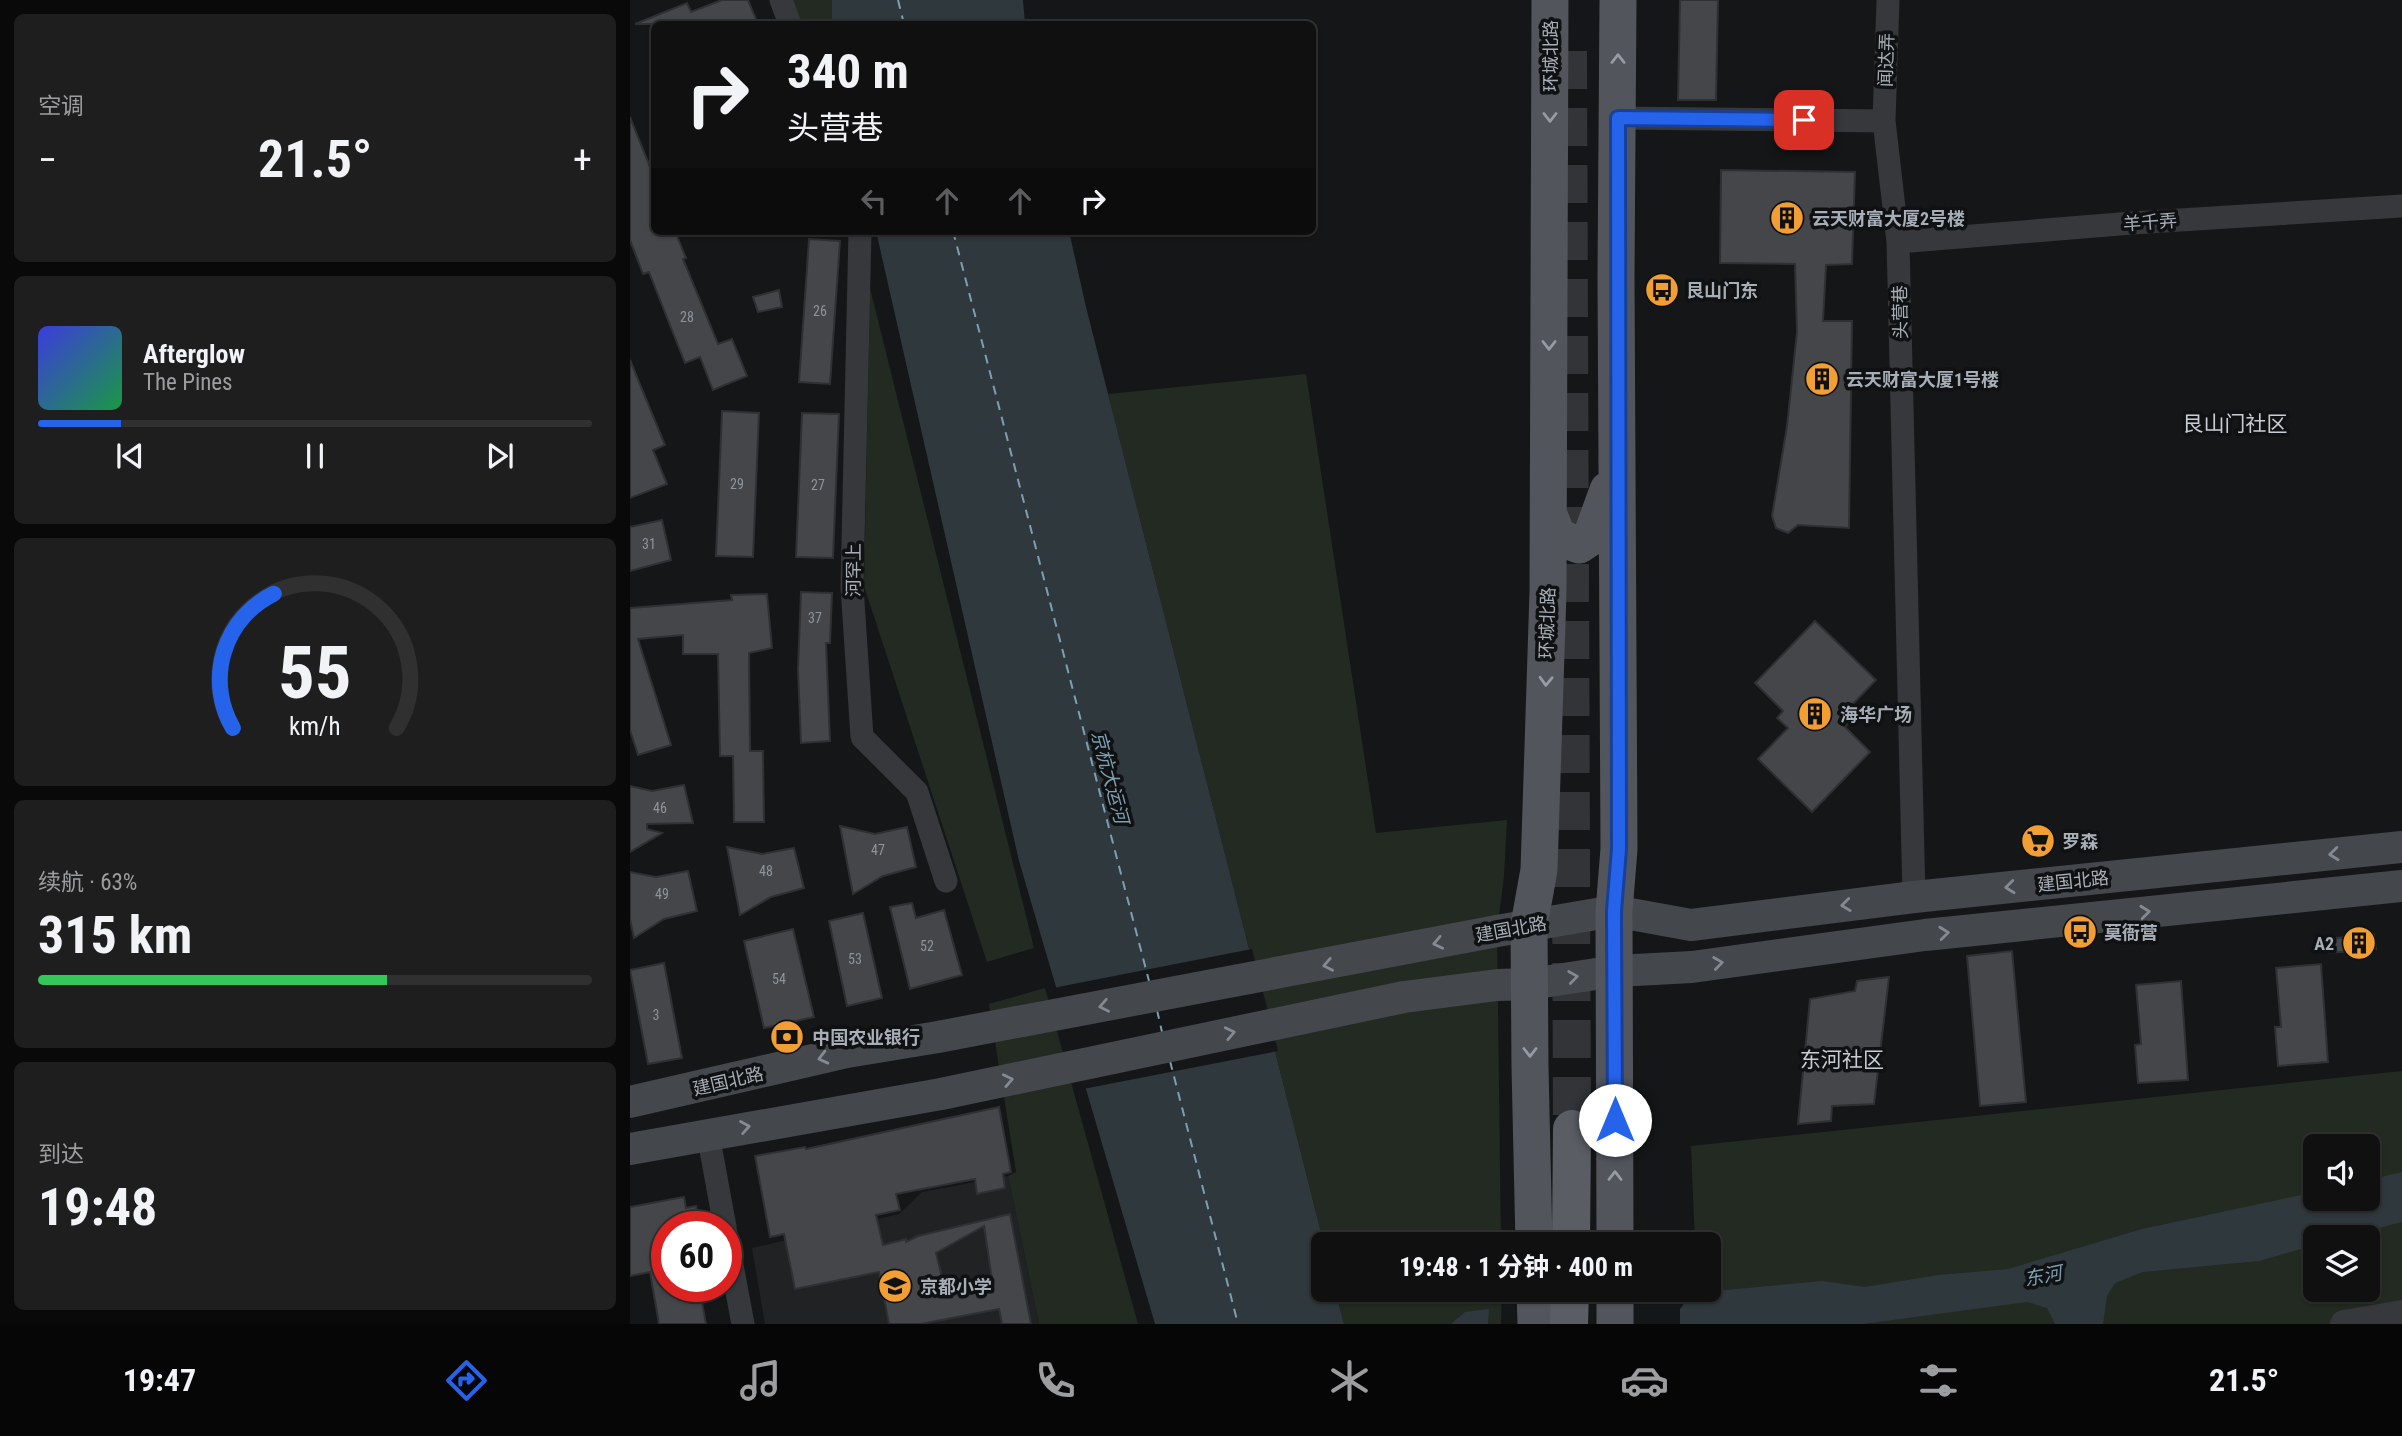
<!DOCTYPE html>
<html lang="zh">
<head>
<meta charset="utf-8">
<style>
  :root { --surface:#101011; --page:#1e1e1f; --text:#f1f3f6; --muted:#9c9d9f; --line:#303031; --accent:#2563eb }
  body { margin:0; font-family:"Roboto Condensed","Noto Sans SC",sans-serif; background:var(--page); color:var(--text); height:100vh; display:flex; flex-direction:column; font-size:26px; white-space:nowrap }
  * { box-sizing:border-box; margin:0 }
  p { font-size:23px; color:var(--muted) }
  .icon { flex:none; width:38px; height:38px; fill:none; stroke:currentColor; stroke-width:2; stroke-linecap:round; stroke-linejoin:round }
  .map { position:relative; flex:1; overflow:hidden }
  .side { display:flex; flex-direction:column; gap:14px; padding:14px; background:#090909; width:630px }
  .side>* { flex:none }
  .banner { position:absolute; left:21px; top:21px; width:665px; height:214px; border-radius:10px; box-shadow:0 2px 5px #0004,0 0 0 2px var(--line); background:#101011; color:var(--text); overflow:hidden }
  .fabs { position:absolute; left:1673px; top:1134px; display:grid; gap:14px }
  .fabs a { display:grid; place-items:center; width:77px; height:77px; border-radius:10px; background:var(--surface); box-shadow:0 2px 5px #0004,0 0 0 2px var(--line); font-size:35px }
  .speed { position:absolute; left:21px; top:1211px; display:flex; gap:14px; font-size:35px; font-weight:700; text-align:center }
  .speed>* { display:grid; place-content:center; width:91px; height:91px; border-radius:50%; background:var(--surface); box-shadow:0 2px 5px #0004,0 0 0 2px var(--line); line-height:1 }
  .speed .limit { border:10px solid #d22; background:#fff; color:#111 }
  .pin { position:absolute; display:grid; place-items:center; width:60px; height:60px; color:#fff; margin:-30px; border-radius:14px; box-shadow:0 4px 10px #0006 }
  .me { position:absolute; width:77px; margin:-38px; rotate:0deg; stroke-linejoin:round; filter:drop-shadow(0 0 5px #0008) }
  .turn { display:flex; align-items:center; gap:24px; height:147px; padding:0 21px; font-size:32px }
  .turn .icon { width:91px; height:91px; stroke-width:2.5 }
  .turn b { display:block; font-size:49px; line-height:60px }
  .lanes { display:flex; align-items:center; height:66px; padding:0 21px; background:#0003; justify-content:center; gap:35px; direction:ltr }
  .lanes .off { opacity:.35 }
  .big { font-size:52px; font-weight:700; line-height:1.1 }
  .side .card { flex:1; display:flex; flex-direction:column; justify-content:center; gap:10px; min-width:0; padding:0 24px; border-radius:10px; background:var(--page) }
  .side .dial { align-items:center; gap:0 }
  .dial svg { height:182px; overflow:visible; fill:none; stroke:var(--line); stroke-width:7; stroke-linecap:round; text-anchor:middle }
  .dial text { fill:var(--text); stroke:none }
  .song { display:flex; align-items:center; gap:21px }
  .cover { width:84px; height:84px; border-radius:10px; background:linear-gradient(135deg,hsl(240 70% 55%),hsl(140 70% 35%)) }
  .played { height:7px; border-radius:4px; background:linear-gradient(90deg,var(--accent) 15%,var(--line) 15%) }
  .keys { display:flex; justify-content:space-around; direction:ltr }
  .heat { display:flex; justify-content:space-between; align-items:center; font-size:38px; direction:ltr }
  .charge { height:10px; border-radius:5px; background:linear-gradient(90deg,#34c759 63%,var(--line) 0) }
  .trip { position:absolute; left:681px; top:1232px; width:410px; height:70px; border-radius:10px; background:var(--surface); box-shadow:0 2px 5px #0004,0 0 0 2px var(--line); font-weight:700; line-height:70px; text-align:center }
  .menu { display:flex; height:112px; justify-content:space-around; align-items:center; background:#060607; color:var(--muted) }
  .menu .icon { width:49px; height:49px }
  .menu .on { color:var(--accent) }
  .menu b { font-size:32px; color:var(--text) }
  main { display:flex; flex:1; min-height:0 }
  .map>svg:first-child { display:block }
  .built { fill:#212224 }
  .green { fill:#222a22; fill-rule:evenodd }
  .water { fill:#2e383d }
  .pier { fill:#151617 }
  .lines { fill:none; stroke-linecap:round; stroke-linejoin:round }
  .ferry { stroke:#7e9fb2; stroke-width:2; stroke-dasharray:9 7; stroke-linecap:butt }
  .building { fill:#44464a; stroke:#2f3033; stroke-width:2; fill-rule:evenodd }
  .trunk-tunnel { stroke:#323437; stroke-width:38; stroke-dasharray:38 19; stroke-linecap:butt }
  .minor { stroke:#36383c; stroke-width:23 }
  .tertiary { stroke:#36383c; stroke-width:28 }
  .secondary { stroke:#44474c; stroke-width:32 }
  .primary { stroke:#52555b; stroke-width:37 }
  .trunk { stroke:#5a5e64; stroke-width:38 }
  .oneway { stroke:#969ca5 }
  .oneway2 { stroke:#848a92 }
  .route-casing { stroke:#184099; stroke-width:18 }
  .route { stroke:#2563eb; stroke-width:12 }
  .labels { text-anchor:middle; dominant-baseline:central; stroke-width:7; stroke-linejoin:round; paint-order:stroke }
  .number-label { font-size:14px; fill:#8e949c }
  .street-label { font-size:18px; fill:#a7aeb7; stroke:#101112 }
  .poi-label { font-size:18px; font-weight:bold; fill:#a7aeb7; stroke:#101112; text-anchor:start }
  .water-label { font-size:19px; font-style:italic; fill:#7e9fb2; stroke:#101112 }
  .quarter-label { font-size:21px; fill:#c8ccd3; stroke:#101112 }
</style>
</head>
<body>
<main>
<section class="side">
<div class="card"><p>空调</p>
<div class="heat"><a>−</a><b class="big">21.5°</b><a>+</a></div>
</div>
<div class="card">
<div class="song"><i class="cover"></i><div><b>Afterglow</b><p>The Pines</p></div></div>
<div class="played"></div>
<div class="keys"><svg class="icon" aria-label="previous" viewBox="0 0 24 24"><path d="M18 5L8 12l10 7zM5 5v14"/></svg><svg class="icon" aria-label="pause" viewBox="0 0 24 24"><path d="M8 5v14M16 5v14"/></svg><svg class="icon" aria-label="next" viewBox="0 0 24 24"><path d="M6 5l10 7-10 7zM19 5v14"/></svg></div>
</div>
<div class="card dial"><svg viewBox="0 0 100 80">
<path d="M14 69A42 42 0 1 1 86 69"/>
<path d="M14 69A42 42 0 0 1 32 10" stroke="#2563eb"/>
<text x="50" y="56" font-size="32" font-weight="700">55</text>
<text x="50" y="72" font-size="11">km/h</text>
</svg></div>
<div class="card"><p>续航 · 63%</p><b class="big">315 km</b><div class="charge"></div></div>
<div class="card"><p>到达</p><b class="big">19:48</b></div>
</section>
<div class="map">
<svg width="1772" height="1324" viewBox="0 0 1772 1324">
  <rect width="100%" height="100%" fill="#151617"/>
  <path class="built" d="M 378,1176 L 409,1324 L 135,1324 L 122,1248 L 269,1214 L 292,1192 Z"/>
  <path class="green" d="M 155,0 L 215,0 L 216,24 L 164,24 Z
    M 240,288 L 404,948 L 357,962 L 234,586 Z
    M 676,374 L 746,833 L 877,820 L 874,876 L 867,931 L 871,1244 L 694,1244 L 478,394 Z
    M 415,988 L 508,1324 L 409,1324 L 378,1176 L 386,1172 L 359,1004 Z
    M 1772,1071 L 1772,1314 L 1714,1324 L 1069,1324 L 1067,1290 L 1078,1290 L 1078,1244 L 1065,1244 L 1061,1146 ZM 1685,1146 L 1738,1146 L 1738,1199 L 1685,1199 ZM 1685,1237 L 1738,1237 L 1738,1290 L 1685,1290 Z
    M 705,1290 L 872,1290 L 871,1324 L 714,1324 Z"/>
  <path class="water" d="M 202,0 L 393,0 L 395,24 L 202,24 Z
    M 246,231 L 439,231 L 456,307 L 694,1244 L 693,1290 L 705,1290 L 714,1324 L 525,1324 L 389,861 Z
    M 1772,1172 L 1772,1222 L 1714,1237 L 1685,1237 L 1685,1245 L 1629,1261 L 1513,1272 L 1485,1283 L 1477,1296 L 1473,1324 L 1425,1324 L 1417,1308 L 1397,1302 L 1233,1324 L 1050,1324 L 1050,1309 L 1062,1293 L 1192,1281 L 1235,1287 L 1308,1275 L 1378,1269 L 1512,1229 L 1685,1192 L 1685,1199 L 1738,1199 L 1738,1180 Z
    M 859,1309 L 858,1324 L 821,1324 L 835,1312 Z"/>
  <path class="pier" d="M 622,949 L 648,1051 L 453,1089 L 423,988 Z"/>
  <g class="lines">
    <path class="ferry" d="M 268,0 L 274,24
      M 323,231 L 519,981
      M 527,1010 L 532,1032
      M 540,1061 L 608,1324"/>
  </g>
  <path class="building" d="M 92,0 L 118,0 L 128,24 L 5,24 L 57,3 L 61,12 Z
    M 1050,0 L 1088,0 L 1086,100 L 1048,100 Z
    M 0,117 L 24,177 L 24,231 L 45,231 L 56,258 L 53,259 L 88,344 L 102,339 L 117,376 L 83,390 L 70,357 L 55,363 L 19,272 L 13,274 L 0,240 Z
    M 1091,170 L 1225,172 L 1222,264 L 1196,265 L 1193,321 L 1222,321 L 1219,528 L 1168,525 L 1158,533 L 1146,528 L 1142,516 L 1157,426 L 1167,332 L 1165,264 L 1090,263 Z
    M 179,239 L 210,241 L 200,384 L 169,382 Z
    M 149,290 L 152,307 L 128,312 L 123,297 Z
    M 0,360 L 35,445 L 23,450 L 37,484 L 0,498 Z
    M 92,411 L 129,413 L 123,557 L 86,556 Z
    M 172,413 L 209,414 L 203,558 L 166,557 Z
    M 32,520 L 41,560 L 0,571 L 0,527 Z
    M 171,592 L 202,593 L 200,643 L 196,643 L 200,741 L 171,743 L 168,669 Z
    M 137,594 L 142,648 L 119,653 L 120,751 L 133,751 L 134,822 L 104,822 L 103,756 L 90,756 L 88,654 L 53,654 L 53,635 L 8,639 L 41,745 L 8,755 L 0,730 L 0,608 L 102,600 L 101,595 Z
    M 1185,621 L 1246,680 L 1217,710 L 1224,717 L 1215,727 L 1240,752 L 1182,812 L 1128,759 L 1158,728 L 1147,718 L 1153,711 L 1125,683 Z
    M 54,785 L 63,823 L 17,824 L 17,829 L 32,833 L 0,852 L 0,786 L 22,791 Z
    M 210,826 L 245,834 L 277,827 L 286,867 L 253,876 L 223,894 Z
    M 97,847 L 132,854 L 164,848 L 174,888 L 141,897 L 110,915 Z
    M 58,871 L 67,911 L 34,919 L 4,938 L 0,919 L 0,872 L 26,877 Z
    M 282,903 L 286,918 L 314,910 L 332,975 L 280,989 L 260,907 Z
    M 233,913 L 252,998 L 217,1006 L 199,921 Z
    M 163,929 L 184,1017 L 134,1028 L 114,941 Z
    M 1744,934 L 1746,949 L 1699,953 L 1697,939 Z
    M 1382,951 L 1396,1102 L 1350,1106 L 1337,956 Z
    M 34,963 L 52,1058 L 18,1064 L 0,970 Z
    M 1691,964 L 1698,1062 L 1648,1066 L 1645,1027 L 1651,1027 L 1646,968 Z
    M 1259,977 L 1244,1104 L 1202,1106 L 1201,1121 L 1168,1124 L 1180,999 L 1225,991 L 1227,981 Z
    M 1551,981 L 1558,1080 L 1508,1083 L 1505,1045 L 1511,1044 L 1506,985 Z
    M 369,1107 L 381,1172 L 373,1174 L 375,1188 L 347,1194 L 345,1179 L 266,1194 L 270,1210 L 246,1215 L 253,1245 L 276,1239 L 276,1242 L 288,1236 L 380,1214 L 401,1324 L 372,1324 L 369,1309 L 291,1324 L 259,1324 L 249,1272 L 165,1289 L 154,1234 L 140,1237 L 125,1156 L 175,1147 L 176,1149 ZM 354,1226 L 362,1279 L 330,1286 L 312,1277 L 306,1253 Z
    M 54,1197 L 56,1208 L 66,1206 L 70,1227 L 37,1227 L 37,1286 L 69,1286 L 76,1324 L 29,1324 L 20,1272 L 0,1276 L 0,1207 Z"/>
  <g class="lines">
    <path class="trunk-tunnel" d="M 938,51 L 942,1129"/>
    <path class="minor" d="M 151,0 L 160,24
      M 988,118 L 1254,121 L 1268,242 L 1284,897
      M 1254,121 L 1258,0
      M 230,231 L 222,587 L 232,737 L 287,792 L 316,881
      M 1268,242 L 1502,223 L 1772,206
      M 78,1134 L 95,1227
      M 96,1233 L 113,1324"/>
    <path class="tertiary" d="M 1714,1324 L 1772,1314"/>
    <path class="secondary" d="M 0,1102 L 217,1052 L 308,1037 L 867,931 L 984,911 L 1061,925 L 1284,897 L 1772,847
      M 0,1149 L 311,1094 L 774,997 L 867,985 L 900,984 L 986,971 L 1062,967 L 1295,935 L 1772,886"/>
    <path class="primary" d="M 919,515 L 928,537 L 949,545 L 961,537 L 978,490
      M 904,1244 L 900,1067 L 899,925 L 909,870 L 918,592 L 920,0
      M 985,1244 L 984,911 L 989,849 L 986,276 L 988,0
      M 905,1290 L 906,1324
      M 985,1324 L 985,1290"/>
    <path class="trunk" d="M 941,1244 L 942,1129
      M 939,1324 L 940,1290"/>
  </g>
  <defs><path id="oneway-chevron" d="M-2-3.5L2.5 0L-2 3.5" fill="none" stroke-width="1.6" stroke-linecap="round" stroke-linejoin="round" transform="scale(1.75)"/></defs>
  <g class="oneway">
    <use href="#oneway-chevron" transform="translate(988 59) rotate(-90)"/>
    <use href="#oneway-chevron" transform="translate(920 117) rotate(90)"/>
    <use href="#oneway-chevron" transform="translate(919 345) rotate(90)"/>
    <use href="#oneway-chevron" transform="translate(916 681) rotate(92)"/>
    <use href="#oneway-chevron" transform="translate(900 1052) rotate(90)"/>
    <use href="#oneway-chevron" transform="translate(985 1176) rotate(-90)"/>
  </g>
  <g class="oneway2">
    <use href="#oneway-chevron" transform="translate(1704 854) rotate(174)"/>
    <use href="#oneway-chevron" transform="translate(1380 887) rotate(174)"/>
    <use href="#oneway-chevron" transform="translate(1216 905) rotate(173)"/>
    <use href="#oneway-chevron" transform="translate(1515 912) rotate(-6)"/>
    <use href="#oneway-chevron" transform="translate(1314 933) rotate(-6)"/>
    <use href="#oneway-chevron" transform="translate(808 943) rotate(168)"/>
    <use href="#oneway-chevron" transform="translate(1088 963) rotate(-8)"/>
    <use href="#oneway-chevron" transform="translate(698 965) rotate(169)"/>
    <use href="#oneway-chevron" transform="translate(943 977) rotate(-8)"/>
    <use href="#oneway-chevron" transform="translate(474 1006) rotate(169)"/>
    <use href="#oneway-chevron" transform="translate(600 1033) rotate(-12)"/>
    <use href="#oneway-chevron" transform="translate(193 1058) rotate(166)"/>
    <use href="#oneway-chevron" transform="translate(378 1080) rotate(-12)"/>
    <use href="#oneway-chevron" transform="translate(115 1127) rotate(-10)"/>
  </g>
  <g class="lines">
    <g class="route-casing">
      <path id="route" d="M 985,1120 L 984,911 L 989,849 L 988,118 L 1174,120"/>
    </g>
    <use href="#route" class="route"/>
  </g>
  <defs>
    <g id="building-disc" transform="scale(1.75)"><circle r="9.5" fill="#f19e34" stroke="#101112"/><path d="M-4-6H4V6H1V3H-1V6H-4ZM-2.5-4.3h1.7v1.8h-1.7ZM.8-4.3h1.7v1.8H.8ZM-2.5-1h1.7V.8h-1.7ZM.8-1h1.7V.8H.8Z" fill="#111"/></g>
    <g id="bus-disc" transform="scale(1.75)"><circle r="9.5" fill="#f19e34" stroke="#101112"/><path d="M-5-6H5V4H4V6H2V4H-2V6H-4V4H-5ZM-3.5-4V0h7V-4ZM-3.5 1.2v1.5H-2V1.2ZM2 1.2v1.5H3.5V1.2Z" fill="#111"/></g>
    <g id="supermarket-disc" transform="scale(1.75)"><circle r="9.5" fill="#f19e34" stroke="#101112"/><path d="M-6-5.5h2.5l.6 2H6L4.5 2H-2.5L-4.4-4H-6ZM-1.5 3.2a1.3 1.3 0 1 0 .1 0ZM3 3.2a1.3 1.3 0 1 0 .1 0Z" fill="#111"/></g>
    <g id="bank-disc" transform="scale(1.75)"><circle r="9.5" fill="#f19e34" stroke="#101112"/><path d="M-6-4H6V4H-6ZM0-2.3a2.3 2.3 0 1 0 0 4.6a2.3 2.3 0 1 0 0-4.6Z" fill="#111"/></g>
    <g id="school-disc" transform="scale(1.75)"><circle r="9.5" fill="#f19e34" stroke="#101112"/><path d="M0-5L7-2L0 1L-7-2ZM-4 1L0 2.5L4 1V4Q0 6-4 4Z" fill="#111"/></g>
  </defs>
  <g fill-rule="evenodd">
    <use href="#building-disc" x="1157" y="218"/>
    <use href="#bus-disc" x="1032" y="290"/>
    <use href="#building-disc" x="1192" y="379"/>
    <use href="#building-disc" x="1185" y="714"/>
    <use href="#supermarket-disc" x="1408" y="841"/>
    <use href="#bus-disc" x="1450" y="932"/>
    <use href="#building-disc" x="1729" y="943"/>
    <use href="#bank-disc" x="157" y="1037"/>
    <use href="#school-disc" x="265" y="1286"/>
  </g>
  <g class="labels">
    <g class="number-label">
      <text x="190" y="311">26</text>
      <text x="57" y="317">28</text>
      <text x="107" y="484">29</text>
      <text x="188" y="485">27</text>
      <text x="19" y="544">31</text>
      <text x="185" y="618">37</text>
      <text x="30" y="808">46</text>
      <text x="248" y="850">47</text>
      <text x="136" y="871">48</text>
      <text x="32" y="894">49</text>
      <text x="297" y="946">52</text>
      <text x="225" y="959">53</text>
      <text x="149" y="979">54</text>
      <text x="26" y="1015">3</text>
    </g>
    <g class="street-label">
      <text transform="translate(920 56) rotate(-90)">环城北路</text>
      <text transform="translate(1256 60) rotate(-88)">闻达弄</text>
      <text transform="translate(1520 222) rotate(-4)">羊千弄</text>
      <text transform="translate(1270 312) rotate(-91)">头营巷</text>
      <text transform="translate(223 570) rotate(-90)">河罕上</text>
      <text transform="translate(917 623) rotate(-88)">环城北路</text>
      <text transform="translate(1443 881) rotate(-6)">建国北路</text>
      <text transform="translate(881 929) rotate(-10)">建国北路</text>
      <text transform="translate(98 1081) rotate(-13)">建国北路</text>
    </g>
    <g class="poi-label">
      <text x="1182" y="218">云天财富大厦2号楼</text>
      <text x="1056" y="290">艮山门东</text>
      <text x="1216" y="379">云天财富大厦1号楼</text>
      <text x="1210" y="714">海华广场</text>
      <text x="1432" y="841">罗森</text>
      <text x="1474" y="932">莫衙营</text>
      <text x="1704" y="943" text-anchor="end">A2</text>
      <text x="182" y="1037">中国农业银行</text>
      <text x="290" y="1286">京都小学</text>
    </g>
    <g class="water-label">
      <text transform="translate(480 777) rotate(75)">京杭大运河</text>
      <text transform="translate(1413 1276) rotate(-11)">东河</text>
    </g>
    <g class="quarter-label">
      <text x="1605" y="424">艮山门社区</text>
      <text x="1212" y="1060">东河社区</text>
    </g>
  </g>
</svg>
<div class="fabs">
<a><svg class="icon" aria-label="sound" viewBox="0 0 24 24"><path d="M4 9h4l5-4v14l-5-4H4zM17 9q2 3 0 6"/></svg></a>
<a><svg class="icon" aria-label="layers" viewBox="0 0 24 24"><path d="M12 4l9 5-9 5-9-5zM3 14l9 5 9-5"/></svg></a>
</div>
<div class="speed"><div class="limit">60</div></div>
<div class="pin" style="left:1174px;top:120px;background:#d93025"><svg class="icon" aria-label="arrive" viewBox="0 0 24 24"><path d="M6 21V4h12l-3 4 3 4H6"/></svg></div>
<svg class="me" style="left:985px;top:1120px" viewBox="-20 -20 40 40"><circle r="19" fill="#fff"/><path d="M0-13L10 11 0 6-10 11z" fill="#2563eb"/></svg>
<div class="trip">19:48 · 1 分钟 · 400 m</div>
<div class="banner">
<div class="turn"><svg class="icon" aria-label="right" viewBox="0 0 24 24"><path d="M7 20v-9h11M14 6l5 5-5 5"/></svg><div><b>340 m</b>头营巷</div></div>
<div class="lanes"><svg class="icon off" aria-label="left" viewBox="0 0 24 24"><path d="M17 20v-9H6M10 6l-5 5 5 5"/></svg><svg class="icon off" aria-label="ahead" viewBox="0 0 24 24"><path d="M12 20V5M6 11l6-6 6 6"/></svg><svg class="icon off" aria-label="ahead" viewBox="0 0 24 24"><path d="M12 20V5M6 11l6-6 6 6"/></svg><svg class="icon" aria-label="right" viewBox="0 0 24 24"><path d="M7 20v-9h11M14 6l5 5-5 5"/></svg></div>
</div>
</div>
</main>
<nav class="menu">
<b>19:47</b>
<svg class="icon on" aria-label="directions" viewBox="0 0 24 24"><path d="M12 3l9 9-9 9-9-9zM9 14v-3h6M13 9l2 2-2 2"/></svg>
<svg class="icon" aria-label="music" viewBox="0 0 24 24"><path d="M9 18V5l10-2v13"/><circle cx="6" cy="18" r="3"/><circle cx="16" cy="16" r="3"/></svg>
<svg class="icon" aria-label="phone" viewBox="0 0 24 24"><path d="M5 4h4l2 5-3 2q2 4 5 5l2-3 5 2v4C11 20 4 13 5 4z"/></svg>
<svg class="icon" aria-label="climate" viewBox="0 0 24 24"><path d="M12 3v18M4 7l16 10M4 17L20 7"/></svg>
<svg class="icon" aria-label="car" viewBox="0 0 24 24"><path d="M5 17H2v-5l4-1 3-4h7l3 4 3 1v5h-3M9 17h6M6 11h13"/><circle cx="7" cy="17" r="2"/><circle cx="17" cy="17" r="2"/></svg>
<svg class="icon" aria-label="filters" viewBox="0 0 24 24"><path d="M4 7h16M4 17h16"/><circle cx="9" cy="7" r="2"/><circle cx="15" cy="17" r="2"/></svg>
<b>21.5°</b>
</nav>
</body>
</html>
